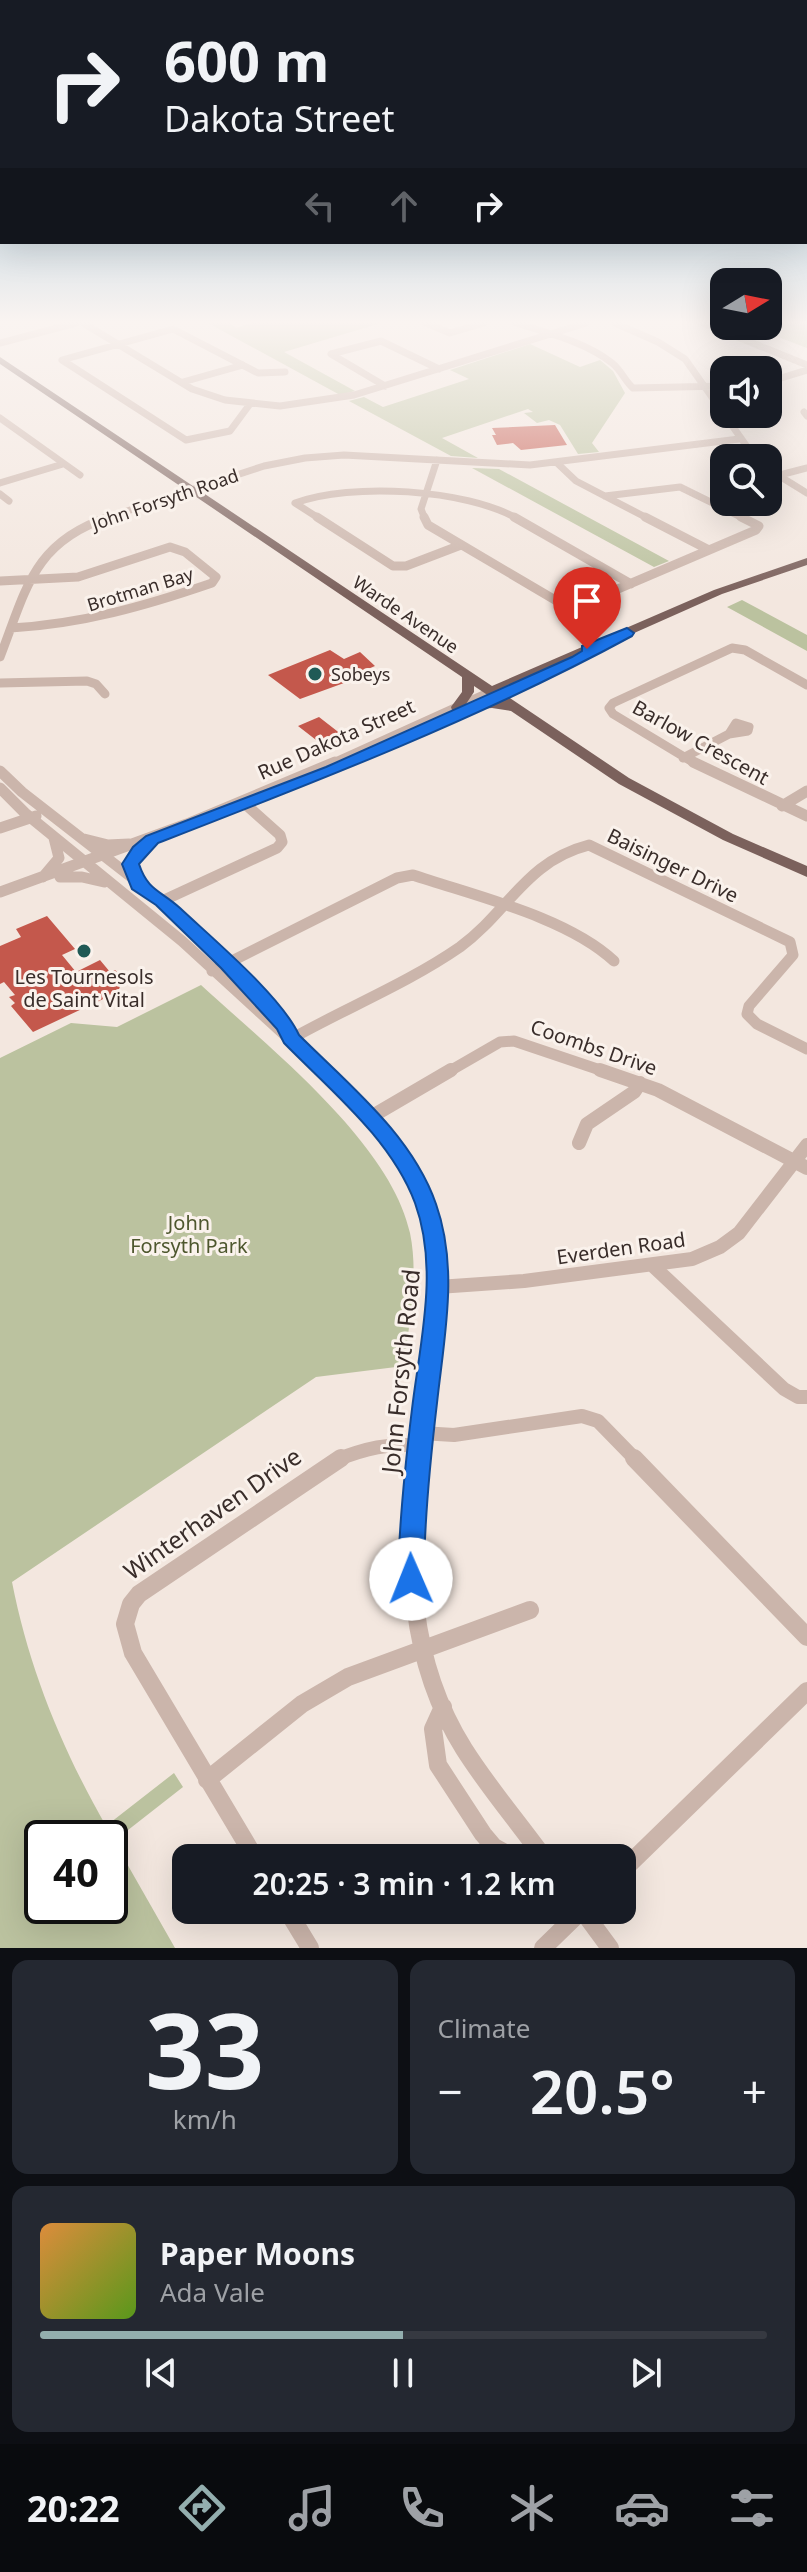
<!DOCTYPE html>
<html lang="en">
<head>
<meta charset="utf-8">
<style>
  :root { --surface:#171b24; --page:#242831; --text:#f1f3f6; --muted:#9ea1a6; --line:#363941; --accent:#93aeae }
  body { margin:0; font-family:"Noto Sans",sans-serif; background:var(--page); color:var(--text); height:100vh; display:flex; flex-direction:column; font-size:30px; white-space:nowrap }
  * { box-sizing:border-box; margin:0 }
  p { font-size:26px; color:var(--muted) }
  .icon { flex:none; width:44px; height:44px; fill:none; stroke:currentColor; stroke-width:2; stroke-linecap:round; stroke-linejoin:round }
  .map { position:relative; height:1948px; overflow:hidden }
  .details { display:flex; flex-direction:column; gap:12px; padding:12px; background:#0d0f14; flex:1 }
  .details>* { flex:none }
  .banner { position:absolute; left:0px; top:0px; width:808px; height:244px; box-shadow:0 8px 32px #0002; background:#171b24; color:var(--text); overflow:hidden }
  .needle { width:52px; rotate:80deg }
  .tools { position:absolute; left:710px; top:268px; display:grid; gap:16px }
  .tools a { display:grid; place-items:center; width:72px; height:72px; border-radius:16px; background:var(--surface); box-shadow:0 8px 32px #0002; font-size:40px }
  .speed { position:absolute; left:24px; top:1820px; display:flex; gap:16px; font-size:40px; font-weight:700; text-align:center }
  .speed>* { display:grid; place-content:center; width:104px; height:104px; border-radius:50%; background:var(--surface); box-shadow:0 8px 32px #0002; line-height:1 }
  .speed .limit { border:4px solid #111; border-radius:12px; background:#fff; color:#111 }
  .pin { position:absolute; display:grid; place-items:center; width:68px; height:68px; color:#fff; margin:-82px -34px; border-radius:50% 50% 50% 0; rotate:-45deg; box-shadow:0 0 8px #0007 }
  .pin .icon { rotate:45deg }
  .me { position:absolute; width:88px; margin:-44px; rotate:359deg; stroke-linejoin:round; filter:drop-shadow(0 0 6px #0008) }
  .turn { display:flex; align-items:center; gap:28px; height:168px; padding:0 32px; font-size:36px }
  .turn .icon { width:104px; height:104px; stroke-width:2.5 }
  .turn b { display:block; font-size:56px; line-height:68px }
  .lanes { display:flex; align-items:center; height:76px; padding:0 32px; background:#0003; justify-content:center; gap:40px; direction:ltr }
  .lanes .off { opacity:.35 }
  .big { font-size:60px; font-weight:600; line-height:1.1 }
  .details .widget { flex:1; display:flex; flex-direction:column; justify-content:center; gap:12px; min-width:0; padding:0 28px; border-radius:16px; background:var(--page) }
  .details .dial { align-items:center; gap:0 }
  .dial b { font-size:104px; line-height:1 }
  .song { display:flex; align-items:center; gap:24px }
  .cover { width:96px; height:96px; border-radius:12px; background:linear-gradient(135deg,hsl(30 70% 55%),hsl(90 70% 35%)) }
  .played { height:8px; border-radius:4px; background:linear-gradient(90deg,var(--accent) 50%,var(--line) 50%) }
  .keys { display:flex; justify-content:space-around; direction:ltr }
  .heat { display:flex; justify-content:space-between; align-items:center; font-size:44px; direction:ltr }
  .details .tiles { flex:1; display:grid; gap:12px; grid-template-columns:1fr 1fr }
  .widget:last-child { grid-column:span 2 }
  .trip { position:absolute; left:172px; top:1844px; width:464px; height:80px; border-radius:16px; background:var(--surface); box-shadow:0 8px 32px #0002; font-weight:600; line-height:80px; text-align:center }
  .tabs { display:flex; height:128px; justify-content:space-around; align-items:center; background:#090b0e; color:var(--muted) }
  .tabs .icon { width:56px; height:56px }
  .tabs .selected { color:var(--accent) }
  .tabs b { font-size:36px; color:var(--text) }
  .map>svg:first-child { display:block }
  .green { fill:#bbc29f; fill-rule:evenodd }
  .building { fill:#c4584c }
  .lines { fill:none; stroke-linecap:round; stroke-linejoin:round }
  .minor-far4 { stroke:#cbb5ab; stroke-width:7 }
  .minor-far3 { stroke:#cbb5ab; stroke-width:9 }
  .minor-far2 { stroke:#cbb5ab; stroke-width:11 }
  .minor-far1 { stroke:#cbb5ab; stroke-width:14 }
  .minor { stroke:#cbb5ab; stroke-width:18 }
  .major { fill:#7b615c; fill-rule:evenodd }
  .route { fill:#1a73e8; stroke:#114b97; stroke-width:2 }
  .poi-dot { fill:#205a56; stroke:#faf2ec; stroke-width:3 }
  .labels { text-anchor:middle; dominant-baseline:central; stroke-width:6; stroke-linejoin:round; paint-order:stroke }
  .far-street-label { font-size:18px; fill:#392d2a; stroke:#faf2ec }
  .far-poi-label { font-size:18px; fill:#392d2a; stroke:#faf2ec; text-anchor:start }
  .street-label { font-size:20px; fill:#392d2a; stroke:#faf2ec }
  .poi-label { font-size:20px; fill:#392d2a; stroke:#faf2ec }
  .park-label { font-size:20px; fill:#4e572e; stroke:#faf2ec }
  .near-street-label { font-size:24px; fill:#392d2a; stroke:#faf2ec }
</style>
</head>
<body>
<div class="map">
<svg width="807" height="1948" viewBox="0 0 807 1948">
  <rect width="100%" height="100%" fill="#f3e7df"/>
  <path class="green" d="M 208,323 L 230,323 L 236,328 L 251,323 L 381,323 L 284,352 L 355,391 L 340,395 Z
    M 768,323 L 807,323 L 807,348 L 750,326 L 768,326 Z
    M 530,344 L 580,367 L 600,360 L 613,371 L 625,393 L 592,443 L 599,452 L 578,454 L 560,425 L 549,420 L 537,423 L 524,413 L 533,412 L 528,409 L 442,438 L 478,458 L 451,456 L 349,401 L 364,397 L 383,407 L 469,379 L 450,370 Z
    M 472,468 L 499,469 L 669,561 L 654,567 Z
    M 742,600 L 807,635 L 807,651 L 727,607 Z
    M 201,985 C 267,1046 391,1143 410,1233 C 419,1277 409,1322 404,1366 L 316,1377 L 12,1582 C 29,1669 62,1749 106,1826 L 174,1773 L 183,1787 L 114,1841 L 175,1948 L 0,1948 L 0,1058 L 71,1023 L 117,1027 ZM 42,1838 L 110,1838 L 110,1906 L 42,1906 Z"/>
  <path class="building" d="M 555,425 L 567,445 L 521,450 L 513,443 L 497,445 L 492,435 L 496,435 L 492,428 Z
    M 330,650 L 344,659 L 360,652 L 375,666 L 361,672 L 363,673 L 353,677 L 355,679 L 300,699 L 268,675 Z
    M 319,717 L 346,738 L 344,744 L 329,750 L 298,726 Z
    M 47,916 L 75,949 L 62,955 L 76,972 L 100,960 L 110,972 L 115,970 L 123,978 L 118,992 L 33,1032 L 11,1006 L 15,1003 L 9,997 L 15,995 L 4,982 L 0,984 L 0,946 L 21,937 L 16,929 Z"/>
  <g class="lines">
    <path class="minor-far4" d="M 83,323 L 192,389 L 225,400 L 280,406 L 354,395 L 586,323
      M 426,323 L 450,333 L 484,323
      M 516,323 C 548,333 585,342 612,363 C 621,370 625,381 633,388 L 724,386
      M 615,323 L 658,342 L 685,359 L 755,458
      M 703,323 L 807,365
      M 0,343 L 76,323
      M 183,382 L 243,365
      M 768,382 L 807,370
      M 385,386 L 331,354 L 381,341 L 439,369
      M 250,404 L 230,431 L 186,440 L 62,360 L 173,329 L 258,373 L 285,372
      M 804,412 L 807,416
      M 0,418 L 80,475
      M 556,462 L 576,481 L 649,519
      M 768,469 L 807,493
      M 776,476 L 807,468
      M 0,483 L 63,464
      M 0,494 L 9,501
      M 605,496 L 680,487 L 745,519
      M 103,519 L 264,466 L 305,458 L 344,455 L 530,465 L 739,439
      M 320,519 L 295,503 C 351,482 466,489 518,519
      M 425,519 L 421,509 L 437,460"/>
    <path class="minor-far3" d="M 317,517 L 393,566 L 406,566 L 461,545
      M 424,517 L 428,525 L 567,607 L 578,606 L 756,530 L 759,526 L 741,517
      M 514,517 L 631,584
      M 645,517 L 709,550
      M 0,581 L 78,577 L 170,547 L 185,552 L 216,577 L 212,583 C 145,606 82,624 11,628
      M 0,657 C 26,590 33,542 109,517
      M 0,683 L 87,681 L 96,684 L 105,694
      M 736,723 L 749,727 L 748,731 L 729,734 Z
      M 683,758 L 729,734
      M 331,764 L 490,692
      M 696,764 L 613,714 L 609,708 L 613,703 L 732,648 L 745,650 L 807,685"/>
    <path class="minor-far2" d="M 693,762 L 807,816
      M 0,771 L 22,792 L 162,901 L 228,963 L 285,1025 L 291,1039
      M 0,788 L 25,813 L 182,941 L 325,1072
      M 782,806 L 807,791
      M 0,828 L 36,816
      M 84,839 L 108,845 L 129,844
      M 43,877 L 59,858 L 54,838
      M 60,877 L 82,877 L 104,882
      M 137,882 L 131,864 L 147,844
      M 0,892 L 187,824 L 335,762
      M 162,901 L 277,848 L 282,842 L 280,835 L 244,803
      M 212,971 L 397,878 L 413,875 C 475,896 567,917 614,961
      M 291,1039 C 346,1008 408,983 460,947 C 508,912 526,861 589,845 L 790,942 L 793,955 L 749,1006 L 747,1014 L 757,1024 L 807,1049
      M 448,1072 L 500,1042 L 514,1041 L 606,1072"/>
    <path class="minor-far1" d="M 323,1070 C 361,1108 405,1148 425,1199 C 453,1272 426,1383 417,1460
      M 600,1070 L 658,1090 L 807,1168
      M 369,1118 L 451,1070
      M 579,1143 L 587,1124 L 634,1092 L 640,1083
      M 652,1265 L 784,1389 L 798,1397 L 807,1397
      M 438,1287 L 524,1281 L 692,1259 L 720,1247 L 739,1233 L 807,1145
      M 421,1433 L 454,1435 L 582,1416 L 598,1421 L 636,1460
      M 336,1460 C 364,1449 390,1442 420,1446"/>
    <path class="minor" d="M 418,1458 C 406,1559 408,1660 464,1749 C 488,1787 518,1822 544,1858
      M 634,1458 L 807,1637
      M 443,1707 L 433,1729 L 438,1765 L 483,1834 L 494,1847 L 507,1854 L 521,1857 L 542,1855
      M 207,1780 L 302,1704 L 348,1677 L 530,1610
      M 255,1858 L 133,1653 L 125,1624 L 131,1604 L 139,1594 L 341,1458
      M 622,1871 L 807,1691
      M 287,1910 L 310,1948
      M 582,1910 L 610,1948
      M 543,1948 L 582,1910"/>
    <path class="major" d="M 0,357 L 492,686 L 714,590 L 807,558 L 807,565 L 722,594 L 501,692 L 629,778 L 733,834 L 807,866 L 807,877 L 723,840 L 619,784 L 511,711 L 492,708 L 466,710 L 466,704 L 498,702 L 474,686 L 474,692 L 462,710 L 452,710 L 451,707 L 462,692 L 462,677 L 0,364 Z"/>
  </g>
  <linearGradient id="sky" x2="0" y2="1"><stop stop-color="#7db2d0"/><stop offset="0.54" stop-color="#faf4f1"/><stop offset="1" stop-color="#faf4f1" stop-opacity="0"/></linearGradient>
  <rect width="807" height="596" fill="url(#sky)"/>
  <path class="route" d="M 627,628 L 634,633 L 632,636 C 481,718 318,781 158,843 L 139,864 C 148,891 160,890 180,908 C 213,939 281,996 299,1035 C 349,1085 412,1135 436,1204 C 459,1269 444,1337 437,1403 C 430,1462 424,1520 424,1579 L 420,1588 L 411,1592 L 402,1588 L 398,1579 C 399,1522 405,1466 412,1409 C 420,1342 439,1269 415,1203 C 391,1139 331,1091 284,1043 L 277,1029 L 221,968 L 156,905 L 132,889 L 122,864 L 133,847 L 146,836 L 326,767 L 572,657 L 582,651 L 582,646 Z"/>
  <g class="poi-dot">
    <circle cx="315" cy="674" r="8"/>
    <circle cx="84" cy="951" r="8"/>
  </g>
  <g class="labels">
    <g class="far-street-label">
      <text transform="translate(165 499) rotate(-19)">John Forsyth Road</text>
      <text transform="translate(140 589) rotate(-17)">Brotman Bay</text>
      <text transform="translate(406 614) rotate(34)">Warde Avenue</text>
    </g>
    <g class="far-poi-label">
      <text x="331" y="674">Sobeys</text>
    </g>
    <g class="street-label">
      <text transform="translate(336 739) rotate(-24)">Rue Dakota Street</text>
      <text transform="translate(701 742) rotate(29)">Barlow Crescent</text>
      <text transform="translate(673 865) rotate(26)">Baisinger Drive</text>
      <text transform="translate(594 1047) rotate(19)">Coombs Drive</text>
      <text transform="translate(621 1248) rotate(-8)">Everden Road</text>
    </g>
    <g class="poi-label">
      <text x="84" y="976">Les Tournesols<tspan x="84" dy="23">de Saint Vital</tspan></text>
    </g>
    <g class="park-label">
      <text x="189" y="1222">John<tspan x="189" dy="23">Forsyth Park</tspan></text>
    </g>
    <g class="near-street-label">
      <text transform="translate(400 1371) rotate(-84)">John Forsyth Road</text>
      <text transform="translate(212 1513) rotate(-35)">Winterhaven Drive</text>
    </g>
  </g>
</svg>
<div class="tools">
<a><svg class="needle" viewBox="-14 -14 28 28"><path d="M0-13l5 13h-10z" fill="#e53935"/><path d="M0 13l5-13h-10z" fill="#9ea1a6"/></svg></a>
<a><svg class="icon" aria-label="sound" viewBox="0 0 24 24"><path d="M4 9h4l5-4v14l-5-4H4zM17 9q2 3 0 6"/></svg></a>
<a><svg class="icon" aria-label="search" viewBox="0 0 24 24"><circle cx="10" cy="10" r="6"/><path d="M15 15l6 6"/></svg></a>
</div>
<div class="speed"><div class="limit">40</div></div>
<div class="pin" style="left:587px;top:649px;background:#d93025"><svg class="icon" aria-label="arrive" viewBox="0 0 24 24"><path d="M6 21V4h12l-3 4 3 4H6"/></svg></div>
<svg class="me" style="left:411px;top:1579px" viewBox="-20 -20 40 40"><circle r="19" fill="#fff"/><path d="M0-13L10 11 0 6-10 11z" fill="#1a73e8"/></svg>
<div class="trip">20:25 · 3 min · 1.2 km</div>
<div class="banner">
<div class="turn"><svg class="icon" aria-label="right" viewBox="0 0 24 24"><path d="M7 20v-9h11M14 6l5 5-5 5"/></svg><div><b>600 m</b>Dakota Street</div></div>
<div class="lanes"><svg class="icon off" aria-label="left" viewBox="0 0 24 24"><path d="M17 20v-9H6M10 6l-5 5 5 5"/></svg><svg class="icon off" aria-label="ahead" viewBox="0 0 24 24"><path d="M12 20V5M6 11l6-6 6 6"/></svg><svg class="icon" aria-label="right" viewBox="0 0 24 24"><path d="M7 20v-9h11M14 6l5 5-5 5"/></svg></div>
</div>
</div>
<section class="details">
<div class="tiles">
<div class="widget dial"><b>33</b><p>km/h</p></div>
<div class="widget"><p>Climate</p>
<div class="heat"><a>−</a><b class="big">20.5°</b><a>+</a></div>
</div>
<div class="widget">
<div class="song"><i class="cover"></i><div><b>Paper Moons</b><p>Ada Vale</p></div></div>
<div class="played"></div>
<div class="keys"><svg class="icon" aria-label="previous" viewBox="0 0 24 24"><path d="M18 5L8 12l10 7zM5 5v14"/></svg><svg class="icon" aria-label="pause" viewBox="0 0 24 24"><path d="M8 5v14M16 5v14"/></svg><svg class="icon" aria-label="next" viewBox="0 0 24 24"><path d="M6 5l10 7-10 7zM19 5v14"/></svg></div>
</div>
</div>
</section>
<nav class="tabs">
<b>20:22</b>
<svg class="icon selected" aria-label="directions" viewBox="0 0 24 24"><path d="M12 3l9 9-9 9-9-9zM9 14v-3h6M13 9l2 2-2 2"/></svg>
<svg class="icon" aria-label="music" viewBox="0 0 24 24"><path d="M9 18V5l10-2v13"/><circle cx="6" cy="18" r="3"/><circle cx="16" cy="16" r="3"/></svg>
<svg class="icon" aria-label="phone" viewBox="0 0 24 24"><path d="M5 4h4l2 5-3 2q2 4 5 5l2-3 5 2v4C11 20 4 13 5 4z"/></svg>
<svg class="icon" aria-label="climate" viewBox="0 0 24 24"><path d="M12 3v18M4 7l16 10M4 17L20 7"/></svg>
<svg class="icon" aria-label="car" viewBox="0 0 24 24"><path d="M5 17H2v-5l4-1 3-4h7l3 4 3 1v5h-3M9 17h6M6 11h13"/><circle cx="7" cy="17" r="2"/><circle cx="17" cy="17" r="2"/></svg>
<svg class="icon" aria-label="filters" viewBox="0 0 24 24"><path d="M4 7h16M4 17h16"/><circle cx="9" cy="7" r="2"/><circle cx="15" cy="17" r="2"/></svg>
</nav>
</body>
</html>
